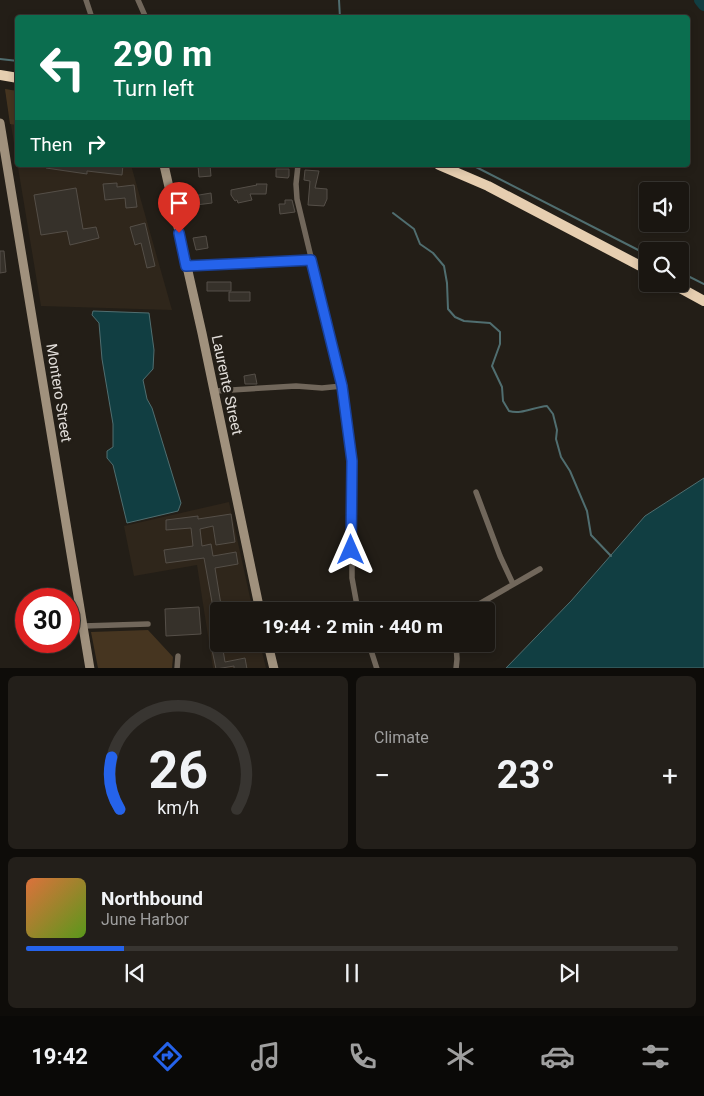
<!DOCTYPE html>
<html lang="en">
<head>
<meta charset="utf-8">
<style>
  :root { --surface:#1a1611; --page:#231f1a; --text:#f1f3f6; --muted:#9f9f9f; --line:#383531; --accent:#2563eb }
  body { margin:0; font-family:Roboto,sans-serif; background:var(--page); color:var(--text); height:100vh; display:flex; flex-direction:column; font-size:19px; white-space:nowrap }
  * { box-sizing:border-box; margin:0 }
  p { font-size:16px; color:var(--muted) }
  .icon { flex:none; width:28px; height:28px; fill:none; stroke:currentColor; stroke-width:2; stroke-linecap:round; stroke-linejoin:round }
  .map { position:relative; height:668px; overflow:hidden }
  .drawer { display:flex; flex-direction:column; gap:8px; padding:8px; background:#0e0c09; flex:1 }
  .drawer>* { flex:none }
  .hud { position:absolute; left:15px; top:15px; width:675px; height:152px; border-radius:5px; box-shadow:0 2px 8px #0003,0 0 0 1px var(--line); background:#0b6e4f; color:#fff; overflow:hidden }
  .buttons { position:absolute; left:639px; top:182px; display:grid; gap:10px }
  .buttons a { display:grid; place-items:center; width:50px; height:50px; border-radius:5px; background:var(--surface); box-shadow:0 2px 8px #0003,0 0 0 1px var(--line); font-size:25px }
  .speed { position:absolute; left:15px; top:588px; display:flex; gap:10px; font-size:25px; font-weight:700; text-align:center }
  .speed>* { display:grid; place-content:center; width:65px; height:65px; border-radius:50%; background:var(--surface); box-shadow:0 2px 8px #0003,0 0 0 1px var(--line); line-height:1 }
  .speed .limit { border:8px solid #d22; background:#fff; color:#111 }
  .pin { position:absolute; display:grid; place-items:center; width:42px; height:42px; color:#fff; margin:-51px -21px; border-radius:50% 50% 50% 0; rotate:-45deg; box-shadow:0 0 5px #0007 }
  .pin .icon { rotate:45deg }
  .me { position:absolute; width:55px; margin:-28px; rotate:0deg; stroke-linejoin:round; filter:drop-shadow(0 0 4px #0008) }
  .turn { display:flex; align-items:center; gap:18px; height:105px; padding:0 15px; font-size:22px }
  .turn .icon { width:65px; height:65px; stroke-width:2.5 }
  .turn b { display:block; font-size:35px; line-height:42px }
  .then { display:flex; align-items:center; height:48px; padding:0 15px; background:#0003; gap:10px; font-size:19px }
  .big { font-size:38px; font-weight:700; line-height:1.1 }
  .drawer .tile { flex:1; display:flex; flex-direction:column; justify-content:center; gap:8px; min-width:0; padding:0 18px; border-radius:8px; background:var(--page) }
  .drawer .dial { align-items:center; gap:0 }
  .dial svg { height:130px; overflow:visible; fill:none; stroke:var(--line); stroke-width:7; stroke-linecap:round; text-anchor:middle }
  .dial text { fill:var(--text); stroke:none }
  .song { display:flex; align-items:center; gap:15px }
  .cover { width:60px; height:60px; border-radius:8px; background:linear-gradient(135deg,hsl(20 70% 55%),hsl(90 70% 35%)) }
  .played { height:5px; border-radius:2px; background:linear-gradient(90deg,var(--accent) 15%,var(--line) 15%) }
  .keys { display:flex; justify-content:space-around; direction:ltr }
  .heat { display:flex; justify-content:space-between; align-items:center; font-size:28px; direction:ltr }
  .drawer .tiles { flex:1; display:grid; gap:8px; grid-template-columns:1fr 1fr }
  .tile:last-child { grid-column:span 2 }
  .trip { position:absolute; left:210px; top:602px; width:285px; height:50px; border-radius:5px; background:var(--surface); box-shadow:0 2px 8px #0003,0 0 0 1px var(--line); font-weight:700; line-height:50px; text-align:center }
  .tabs { display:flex; height:80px; justify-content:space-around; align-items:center; background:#0a0907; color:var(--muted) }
  .tabs .icon { width:35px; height:35px }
  .tabs .current { color:var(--accent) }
  .tabs b { font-size:22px; color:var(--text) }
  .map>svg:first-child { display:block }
  .built { fill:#2f261b }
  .green { fill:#463520 }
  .water { fill:#113e42; stroke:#506e70 }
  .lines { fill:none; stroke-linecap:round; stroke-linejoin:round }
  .stream { stroke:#506e70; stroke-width:2 }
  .river { stroke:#113e42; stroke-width:12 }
  .building { fill:#36312a; stroke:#554f48 }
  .street { stroke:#71675b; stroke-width:5.5 }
  .secondary { stroke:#a0917d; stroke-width:9 }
  .highway { stroke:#e6ceb0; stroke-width:10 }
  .route-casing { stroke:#184099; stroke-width:12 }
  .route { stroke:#2563eb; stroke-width:9 }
  .labels { text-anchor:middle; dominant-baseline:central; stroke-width:5; stroke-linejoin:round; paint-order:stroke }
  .street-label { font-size:15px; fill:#e2deda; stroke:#231e17 }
</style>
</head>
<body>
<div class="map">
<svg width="704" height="669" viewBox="0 0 704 669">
  <rect width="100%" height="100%" fill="#231e17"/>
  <path class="built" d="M 5,89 L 17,91 L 18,165 L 131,165 L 172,310 L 41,306 Z
    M 229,502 L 253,611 L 219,611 L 219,644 L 260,644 L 266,668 L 213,668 L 197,565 L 134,576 L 124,526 Z"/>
  <path class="green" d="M 5,89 L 17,91 L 17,125 L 10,124 Z
    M 148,630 L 173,657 L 172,668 L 98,668 L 91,632 Z"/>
  <path class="water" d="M 93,311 L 149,313 L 154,350 L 153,369 L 143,380 L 147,399 L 152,408 L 181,503 L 178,511 L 127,523 L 113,465 L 107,458 L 107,451 L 113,447 L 113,424 L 102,359 L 99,323 L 92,315 Z
    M 704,478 L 704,668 L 506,668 L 571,601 L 645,516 Z"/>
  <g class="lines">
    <path class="stream" d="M 339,0 L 340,18
      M 0,59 L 18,61
      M 472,165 L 648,255
      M 393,213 L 414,229 L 420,244 L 433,253 L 444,266 L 447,283 L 448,309 L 455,317 L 464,321 L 490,323 L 500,332 L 500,344 L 492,366 L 502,387 L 503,401 L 509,411 C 521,415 534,407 547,406 L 553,414 L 557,430 L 556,439 L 561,457 L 570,471 L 587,511 L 591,535 L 611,556
      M 680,272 L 704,284"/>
    <path class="river" d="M 700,0 L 704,5"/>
  </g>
  <path class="building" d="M 47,165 L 123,165 L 122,175 L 87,171 L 87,174 L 46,168 Z
    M 198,165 L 210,165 L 211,176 L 199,177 Z
    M 276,169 L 289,169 L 289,176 L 288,178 L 276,177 Z
    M 305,170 L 319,171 L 315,188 L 327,189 L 327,199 L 324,206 L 308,205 L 310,181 L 304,180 Z
    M 117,183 L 117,187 L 134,185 L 137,207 L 126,208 L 125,198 L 105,200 L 103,184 Z
    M 256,184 L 267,184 L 266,194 L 250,194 L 252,200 L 238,203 L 237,200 L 235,201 L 231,195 L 231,190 L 257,185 Z
    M 76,188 L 83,229 L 96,227 L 99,238 L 70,245 L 67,231 L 41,235 L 34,195 Z
    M 211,193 L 212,203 L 188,206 L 187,197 Z
    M 285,200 L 292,200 L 295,212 L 280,214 L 279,204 L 285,204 Z
    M 145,223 L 155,266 L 147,268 L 141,243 L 135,245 L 130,227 Z
    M 206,236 L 208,248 L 196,250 L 193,238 Z
    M 0,251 L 4,251 L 6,272 L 0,273 Z
    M 207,282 L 231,282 L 231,291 L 207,291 Z
    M 229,292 L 250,292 L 250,301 L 229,301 Z
    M 255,374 L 257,384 L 245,384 L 244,376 Z
    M 231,514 L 235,542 L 216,545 L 213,526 L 200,529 L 202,546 L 211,544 L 213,556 L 236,552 L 238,564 L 215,568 L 222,611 L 219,611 L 219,624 L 216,624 L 204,558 L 166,563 L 164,550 L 193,546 L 191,528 L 166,530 L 166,520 L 198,516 L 198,519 Z
    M 199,607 L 201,634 L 166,636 L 165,609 Z
    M 222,644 L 225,662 L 245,658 L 247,669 L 234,669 L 234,666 L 216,669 L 211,645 Z"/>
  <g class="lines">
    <path class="street" d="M 86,0 L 92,18
      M 138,0 L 146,18
      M 298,165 L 296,184 L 297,199 L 342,386 L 352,461 L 352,578 L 358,611
      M 186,266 L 311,260
      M 215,391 L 296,386 L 322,388 L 342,386
      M 476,492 L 500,556 L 513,584
      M 467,611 L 540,569
      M 83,626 L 148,624
      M 369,644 L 377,669
      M 177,669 L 178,656
      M 456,669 L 457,659 L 456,644"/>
    <path class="secondary" d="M 0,123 L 90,669
      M 164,165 L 202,333 L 260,611
      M 268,644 L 274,669"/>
    <path class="highway" d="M 0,75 L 18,78
      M 439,165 L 488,186 L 648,270
      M 673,284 L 704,301"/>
  </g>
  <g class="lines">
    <g class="route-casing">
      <path id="route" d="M 179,233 L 186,266 L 311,260 L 342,386 L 352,461 L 351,550"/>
    </g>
    <use href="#route" class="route"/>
  </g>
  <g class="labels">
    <g class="street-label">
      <text transform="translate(227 385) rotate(78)">Laurente Street</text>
      <text transform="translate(59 393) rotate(81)">Montero Street</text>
    </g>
  </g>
</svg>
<div class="buttons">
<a><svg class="icon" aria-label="sound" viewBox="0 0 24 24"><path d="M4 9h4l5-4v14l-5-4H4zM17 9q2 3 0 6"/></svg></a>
<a><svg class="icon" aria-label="search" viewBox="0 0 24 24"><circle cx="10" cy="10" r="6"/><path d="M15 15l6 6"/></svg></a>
</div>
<div class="speed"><div class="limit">30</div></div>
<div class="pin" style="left:179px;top:233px;background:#d93025"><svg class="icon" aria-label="arrive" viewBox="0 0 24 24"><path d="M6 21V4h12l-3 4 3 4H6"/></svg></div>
<svg class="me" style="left:351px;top:550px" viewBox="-20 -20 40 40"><path d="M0-17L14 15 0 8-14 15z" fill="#2563eb" stroke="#fff" stroke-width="4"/></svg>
<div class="trip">19:44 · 2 min · 440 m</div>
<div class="hud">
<div class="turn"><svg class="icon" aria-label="left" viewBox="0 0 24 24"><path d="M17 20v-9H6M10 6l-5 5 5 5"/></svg><div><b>290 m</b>Turn left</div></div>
<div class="then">Then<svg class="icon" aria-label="right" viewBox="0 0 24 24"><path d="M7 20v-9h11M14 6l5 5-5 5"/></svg></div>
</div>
</div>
<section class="drawer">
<div class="tiles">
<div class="tile dial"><svg viewBox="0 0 100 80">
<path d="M14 69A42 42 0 1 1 86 69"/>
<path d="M14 69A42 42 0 0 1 9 37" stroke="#2563eb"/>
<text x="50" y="56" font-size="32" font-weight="700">26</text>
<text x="50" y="72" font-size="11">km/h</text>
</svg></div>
<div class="tile"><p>Climate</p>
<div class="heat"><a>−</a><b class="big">23°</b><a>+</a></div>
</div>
<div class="tile">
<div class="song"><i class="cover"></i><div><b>Northbound</b><p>June Harbor</p></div></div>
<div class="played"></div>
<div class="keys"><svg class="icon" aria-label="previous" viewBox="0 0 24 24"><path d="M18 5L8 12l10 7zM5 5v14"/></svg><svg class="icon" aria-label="pause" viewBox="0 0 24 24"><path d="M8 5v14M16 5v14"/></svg><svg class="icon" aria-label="next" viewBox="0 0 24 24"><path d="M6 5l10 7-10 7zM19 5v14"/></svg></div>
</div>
</div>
</section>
<nav class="tabs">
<b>19:42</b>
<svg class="icon current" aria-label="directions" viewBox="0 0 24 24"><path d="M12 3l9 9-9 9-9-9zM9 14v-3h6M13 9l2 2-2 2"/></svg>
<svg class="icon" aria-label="music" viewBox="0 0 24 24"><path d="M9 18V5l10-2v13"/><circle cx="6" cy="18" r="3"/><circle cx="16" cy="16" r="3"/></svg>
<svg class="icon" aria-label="phone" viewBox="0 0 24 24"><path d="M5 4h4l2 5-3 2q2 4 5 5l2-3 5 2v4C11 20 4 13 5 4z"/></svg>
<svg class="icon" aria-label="climate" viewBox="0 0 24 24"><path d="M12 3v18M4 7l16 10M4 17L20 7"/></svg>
<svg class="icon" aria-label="car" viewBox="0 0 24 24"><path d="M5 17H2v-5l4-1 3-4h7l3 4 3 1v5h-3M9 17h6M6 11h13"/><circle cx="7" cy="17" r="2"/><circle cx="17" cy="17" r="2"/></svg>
<svg class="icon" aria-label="filters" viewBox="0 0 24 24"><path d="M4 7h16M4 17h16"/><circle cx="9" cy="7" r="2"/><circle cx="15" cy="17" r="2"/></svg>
</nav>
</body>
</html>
